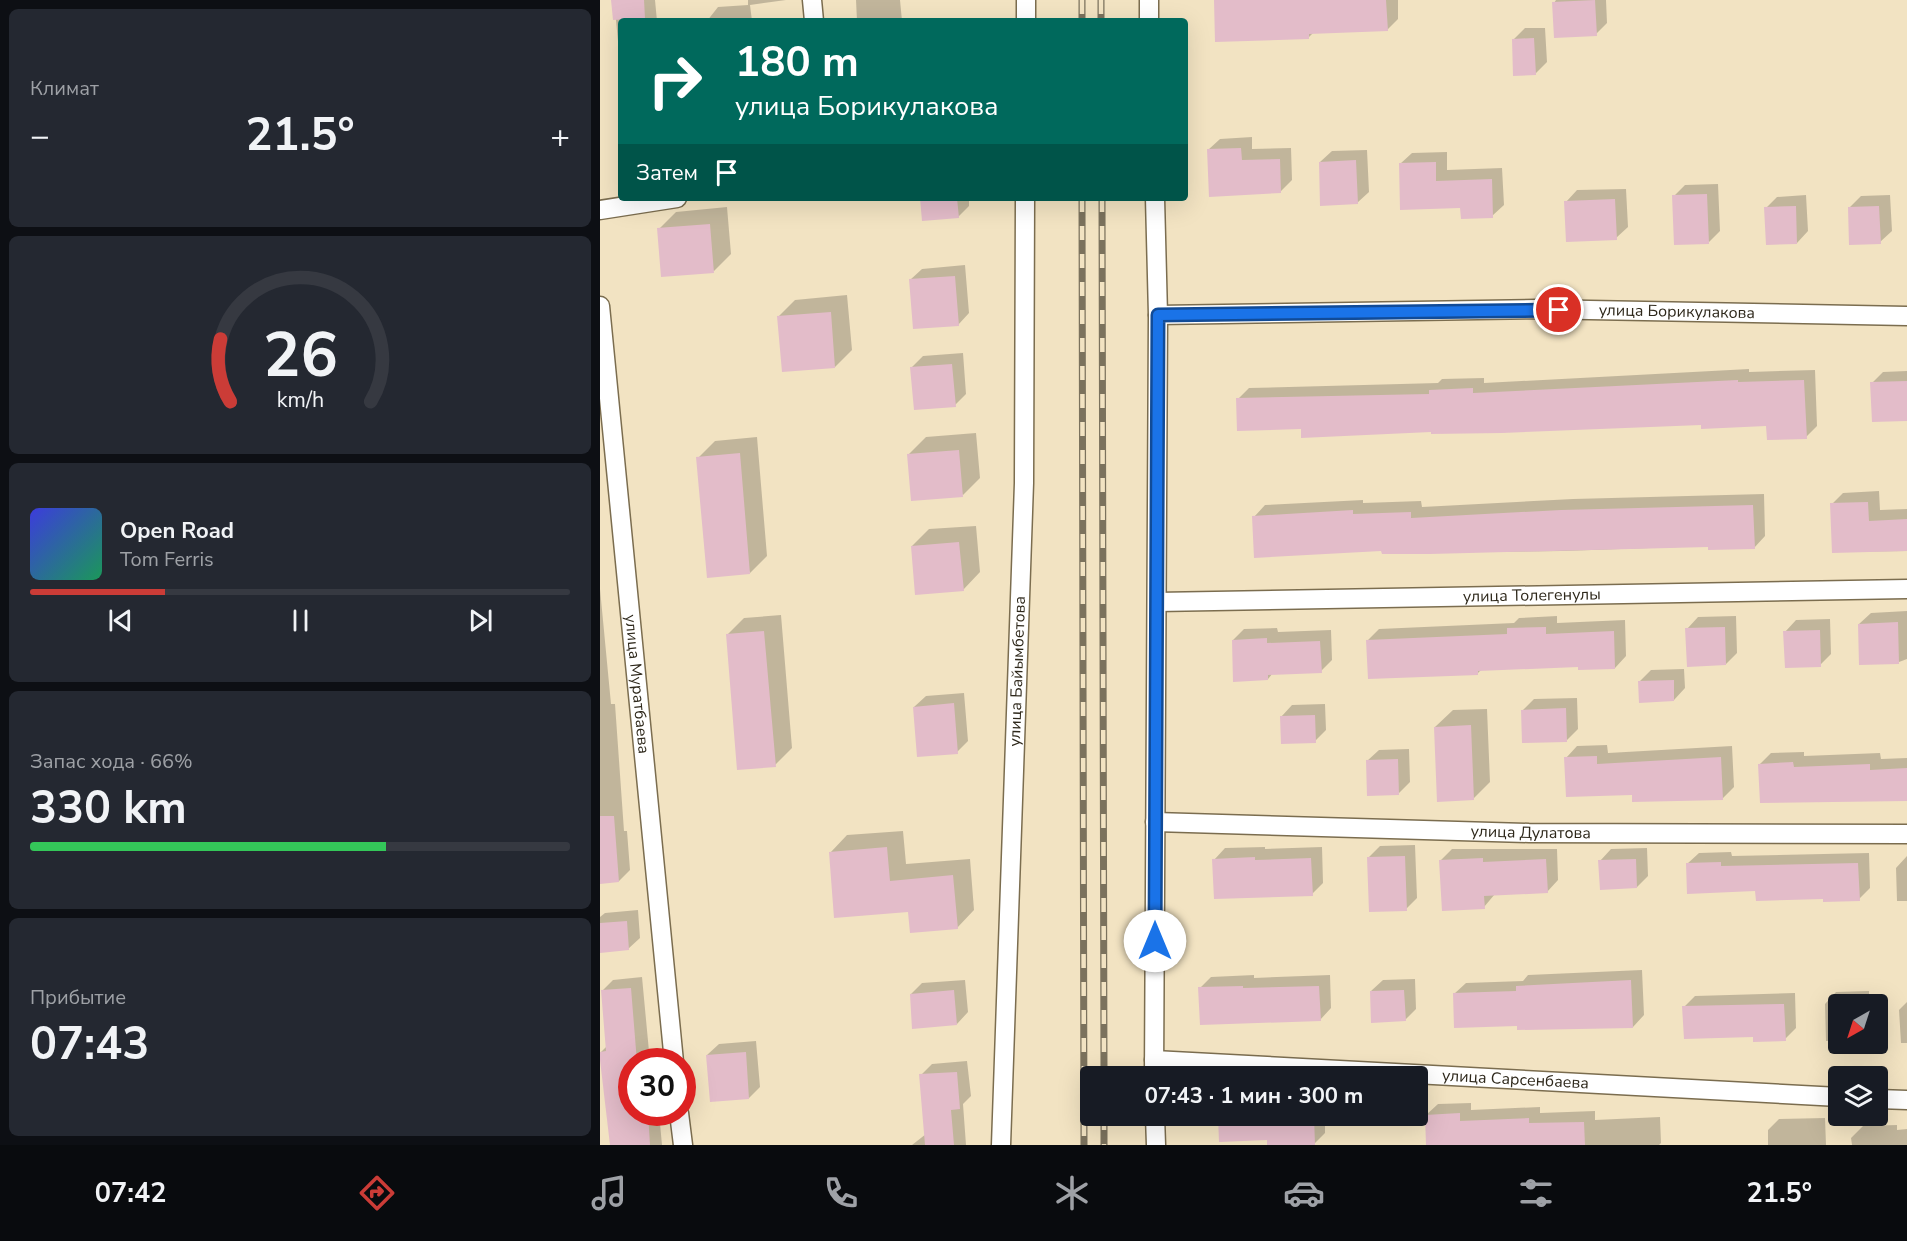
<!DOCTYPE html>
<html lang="ru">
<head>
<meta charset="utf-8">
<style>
  :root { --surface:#171b24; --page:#242831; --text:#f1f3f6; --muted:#9ea1a6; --line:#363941; --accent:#cb3c37 }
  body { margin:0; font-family:"Nunito Sans",sans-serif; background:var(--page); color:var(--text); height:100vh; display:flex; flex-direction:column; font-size:22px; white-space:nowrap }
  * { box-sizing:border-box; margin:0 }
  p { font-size:20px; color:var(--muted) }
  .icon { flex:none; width:33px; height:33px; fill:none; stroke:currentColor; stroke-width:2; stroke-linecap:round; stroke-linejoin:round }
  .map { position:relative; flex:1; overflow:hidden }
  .details { display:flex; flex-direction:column; gap:9px; padding:9px; background:#0d0f14; width:600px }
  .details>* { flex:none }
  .guide { position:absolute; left:18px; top:18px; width:570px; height:183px; border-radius:6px; box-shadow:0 6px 24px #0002; background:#00695c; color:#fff; overflow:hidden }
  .needle { width:39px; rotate:219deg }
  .tools { position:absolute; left:1228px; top:994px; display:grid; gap:12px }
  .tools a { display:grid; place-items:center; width:60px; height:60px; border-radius:6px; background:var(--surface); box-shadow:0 6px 24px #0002; font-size:30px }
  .speed { position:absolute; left:18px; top:1048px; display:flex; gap:12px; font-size:30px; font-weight:700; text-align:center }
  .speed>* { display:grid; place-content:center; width:78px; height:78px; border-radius:50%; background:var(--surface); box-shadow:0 6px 24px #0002; line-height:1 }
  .speed .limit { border:9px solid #d22; background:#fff; color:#111 }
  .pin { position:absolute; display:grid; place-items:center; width:51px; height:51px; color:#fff; margin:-26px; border:3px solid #fff; border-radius:50%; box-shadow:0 2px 6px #0007 }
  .me { position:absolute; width:66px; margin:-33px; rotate:0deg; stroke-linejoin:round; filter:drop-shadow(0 0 4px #0008) }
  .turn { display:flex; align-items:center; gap:21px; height:126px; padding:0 18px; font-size:27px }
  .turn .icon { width:78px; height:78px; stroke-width:2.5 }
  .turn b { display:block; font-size:42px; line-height:51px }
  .then { display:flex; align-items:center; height:57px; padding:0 18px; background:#0003; gap:12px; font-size:22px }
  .big { font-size:45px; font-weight:700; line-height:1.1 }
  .details .tile { flex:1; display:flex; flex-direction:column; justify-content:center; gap:9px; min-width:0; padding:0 21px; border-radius:9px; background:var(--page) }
  .details .dial { align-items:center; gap:0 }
  .dial svg { height:156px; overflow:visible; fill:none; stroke:var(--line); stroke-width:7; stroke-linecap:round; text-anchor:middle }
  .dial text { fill:var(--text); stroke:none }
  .song { display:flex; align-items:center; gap:18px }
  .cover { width:72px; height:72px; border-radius:9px; background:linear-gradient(135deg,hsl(240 70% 55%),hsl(150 70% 35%)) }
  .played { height:6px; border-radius:3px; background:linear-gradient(90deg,var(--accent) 25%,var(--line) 25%) }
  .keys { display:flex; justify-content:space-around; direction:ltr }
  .heat { display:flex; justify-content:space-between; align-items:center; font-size:33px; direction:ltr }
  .charge { height:9px; border-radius:4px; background:linear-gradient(90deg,#34c759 66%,var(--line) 0) }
  .trip { position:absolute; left:480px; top:1066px; width:348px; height:60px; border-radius:6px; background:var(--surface); box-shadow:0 6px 24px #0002; font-weight:700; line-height:60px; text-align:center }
  .dock { display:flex; height:96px; justify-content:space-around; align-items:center; background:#090b0e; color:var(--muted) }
  .dock .icon { width:42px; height:42px }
  .dock .on { color:var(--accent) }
  .dock b { font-size:27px; color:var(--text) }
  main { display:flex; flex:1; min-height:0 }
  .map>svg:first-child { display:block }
  .shadow { fill:#0003 }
  .building { fill:#e3bcc9 }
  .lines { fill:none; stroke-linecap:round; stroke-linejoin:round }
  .street-casing { stroke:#7b6d4f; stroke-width:21 }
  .street { stroke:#fff; stroke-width:18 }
  .rail-casing { stroke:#7b725d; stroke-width:7 }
  .rail { stroke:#f2e3c2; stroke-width:4.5; stroke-dasharray:14; stroke-linecap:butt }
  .route-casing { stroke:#114b97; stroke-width:15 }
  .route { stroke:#1a73e8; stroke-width:10 }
  .labels { text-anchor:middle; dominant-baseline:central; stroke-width:4.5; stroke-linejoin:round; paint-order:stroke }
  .street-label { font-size:16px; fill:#2e281b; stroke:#f2e3c2 }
</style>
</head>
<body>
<main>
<section class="details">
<div class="tile"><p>Климат</p>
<div class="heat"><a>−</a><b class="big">21.5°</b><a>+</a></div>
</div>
<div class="tile dial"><svg viewBox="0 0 100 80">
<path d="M14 69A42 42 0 1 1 86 69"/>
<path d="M14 69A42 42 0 0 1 9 37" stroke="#cb3c37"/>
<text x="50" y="56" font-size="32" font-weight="700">26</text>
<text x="50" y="72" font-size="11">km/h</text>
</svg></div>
<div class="tile">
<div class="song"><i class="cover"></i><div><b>Open Road</b><p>Tom Ferris</p></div></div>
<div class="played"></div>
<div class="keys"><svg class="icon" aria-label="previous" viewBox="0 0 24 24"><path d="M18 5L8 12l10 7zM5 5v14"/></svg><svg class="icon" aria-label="pause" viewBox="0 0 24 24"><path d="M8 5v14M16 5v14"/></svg><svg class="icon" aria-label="next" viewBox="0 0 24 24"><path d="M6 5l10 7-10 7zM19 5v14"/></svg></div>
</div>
<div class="tile"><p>Запас хода · 66%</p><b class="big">330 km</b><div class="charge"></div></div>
<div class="tile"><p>Прибытие</p><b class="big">07:43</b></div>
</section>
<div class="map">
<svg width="1307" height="1145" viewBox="0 0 1307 1145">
  <rect width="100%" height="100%" fill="#f2e3c2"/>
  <path class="shadow" d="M 14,0 L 55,0 L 57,21 L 21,21 L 21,72 Z
    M 148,0 L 186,0 L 150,5 L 152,21 L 107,21 L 118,7 L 148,5 Z
    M 256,0 L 300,0 L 302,21 L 257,21 Z
    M 615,0 L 798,0 L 798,19 L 787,30 L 713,33 L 708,38 Z
    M 956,0 L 1006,0 L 1007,23 L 996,34 L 954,3 Z
    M 925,28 L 945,28 L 947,62 L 935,74 L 913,40 Z
    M 652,137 L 652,149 L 691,148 L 692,180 L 680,192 L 608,150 L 620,139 Z
    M 767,150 L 769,192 L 757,203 L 720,162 L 732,151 Z
    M 847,152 L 847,170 L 902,168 L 904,205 L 892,216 L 862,206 L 800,164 L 812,153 Z
    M 1118,184 L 1120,231 L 1109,242 L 1074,196 L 1085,185 Z
    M 1026,189 L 1028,227 L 1016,238 L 966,202 L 977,190 Z
    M 1206,195 L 1208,231 L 1197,243 L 1166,208 L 1177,197 Z
    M 1290,195 L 1292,231 L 1280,242 L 1249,208 L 1261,196 Z
    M 321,198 L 369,198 L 369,206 L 358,217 Z
    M 127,207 L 131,254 L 114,271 L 59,229 L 76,212 Z
    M 365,265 L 369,313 L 358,325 L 310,280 L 322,269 Z
    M 247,295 L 252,350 L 235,367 L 178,317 L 195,300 Z
    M 363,353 L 366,394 L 355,405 L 312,367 L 323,356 Z
    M 1149,369 L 1149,372 L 1215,370 L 1217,426 L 1206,437 L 1168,425 L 1103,423 L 832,430 L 702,427 L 638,399 L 649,388 L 838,383 L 842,379 L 884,378 L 884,383 Z
    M 1307,371 L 1307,419 L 1272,383 L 1283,372 Z
    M 376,433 L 380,478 L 363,495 L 309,454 L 326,437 Z
    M 157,437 L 167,556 L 150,573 L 98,458 L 115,441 Z
    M 1279,491 L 1280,510 L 1307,509 L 1307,551 L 1233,552 L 1232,504 L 1243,493 Z
    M 1164,494 L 1165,536 L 1154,548 L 1109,546 L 962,551 L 783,553 L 783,549 L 654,517 L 665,505 L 763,500 L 763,503 L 821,501 L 822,507 L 973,499 Z
    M 376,526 L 380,572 L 363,590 L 312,546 L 329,529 Z
    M 0,589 L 11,704 L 15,704 L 24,831 L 27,831 L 30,870 L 19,881 L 0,882 Z
    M 1307,611 L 1307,659 L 1299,662 L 1259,624 L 1271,613 Z
    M 181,615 L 192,748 L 175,765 L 127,635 L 144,618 Z
    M 957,616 L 957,623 L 1025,620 L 1026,656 L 1015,668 L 979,665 L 882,669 L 878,673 L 768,640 L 779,629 L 914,623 L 919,618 Z
    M 1136,616 L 1137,653 L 1126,664 L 1087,629 L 1098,617 Z
    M 1230,619 L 1231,654 L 1220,665 L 1185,632 L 1196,620 Z
    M 677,628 L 678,632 L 731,630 L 732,660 L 721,671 L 673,673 L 668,679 L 633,640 L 644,629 Z
    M 1084,669 L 1085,688 L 1074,700 L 1039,682 L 1051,670 Z
    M 364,693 L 368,741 L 357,752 L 314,707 L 326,696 Z
    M 977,698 L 978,729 L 967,740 L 922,711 L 934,699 Z
    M 725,704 L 726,730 L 715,741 L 681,717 L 692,705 Z
    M 887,709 L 890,782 L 873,799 L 835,727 L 853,710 Z
    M 1007,745 L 1008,753 L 1132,746 L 1134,787 L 1122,799 L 1033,794 L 966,758 L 977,746 Z
    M 809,749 L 810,782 L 799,793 L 767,761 L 779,750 Z
    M 1204,752 L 1204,756 L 1280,753 L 1281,759 L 1307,758 L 1307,800 L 1160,764 L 1171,753 Z
    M 303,831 L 306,864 L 370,859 L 374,910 L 357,928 L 230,853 L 247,835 Z
    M 815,845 L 817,898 L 806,909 L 768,858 L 780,846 Z
    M 665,847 L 665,849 L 722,847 L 723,883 L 712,894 L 614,860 L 625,848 Z
    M 1047,848 L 1048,876 L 1037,887 L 1000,861 L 1011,849 Z
    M 852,849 L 957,849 L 958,880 L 947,892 L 895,894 L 884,907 L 841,860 Z
    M 1131,852 L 1132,856 L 1269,853 L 1270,888 L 1259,899 L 1157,890 L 1087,864 L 1099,853 Z
    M 1307,856 L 1307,901 L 1297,901 L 1296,868 Z
    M 38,910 L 40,938 L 28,949 L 0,951 L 0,917 L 5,913 Z
    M 1042,970 L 1044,1015 L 1033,1027 L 919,1024 L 854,994 L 866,983 L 923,981 L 928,975 Z
    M 654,975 L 654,978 L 730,975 L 731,1008 L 720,1020 L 600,988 L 611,977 Z
    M 42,977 L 50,1062 L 32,1062 L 32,1113 L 59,1113 L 62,1145 L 11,1145 L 1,1052 L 7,1046 L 2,991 L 13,980 Z
    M 815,979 L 816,1009 L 805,1020 L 771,991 L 783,980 Z
    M 365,980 L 368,1012 L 357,1024 L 311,994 L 322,983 Z
    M 1269,991 L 1269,1005 L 1239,1005 L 1239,1040 L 1226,1041 L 1225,1004 L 1236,992 Z
    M 1195,993 L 1196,1028 L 1185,1039 L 1154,1035 L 1084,1007 L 1095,996 Z
    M 1307,1002 L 1307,1043 L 1301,1043 L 1299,1010 Z
    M 156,1041 L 160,1087 L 149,1098 L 107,1055 L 119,1044 Z
    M 367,1061 L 371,1096 L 363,1104 L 366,1145 L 312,1145 L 326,1134 L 321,1075 L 332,1064 Z
    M 871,1103 L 871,1110 L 940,1107 L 940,1113 L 995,1111 L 995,1120 L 1060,1117 L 1061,1143 L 1059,1145 L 828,1145 L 826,1115 L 838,1104 Z
    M 620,1116 L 725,1116 L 725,1133 L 714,1144 L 669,1145 L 669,1139 Z
    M 1225,1118 L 1226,1145 L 1168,1145 L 1168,1130 L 1179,1119 Z
    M 1297,1125 L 1297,1130 L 1307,1129 L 1307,1145 L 1252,1145 L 1251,1138 L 1263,1126 Z"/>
  <path class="building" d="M 11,0 L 44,0 L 45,18 L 13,20 Z
    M 614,0 L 786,0 L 788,31 L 709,34 L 709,39 L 615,42 Z
    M 995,0 L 997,36 L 954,38 L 952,2 Z
    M 934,38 L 936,75 L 913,76 L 912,39 Z
    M 641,148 L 642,160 L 680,159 L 681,193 L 609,197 L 607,149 Z
    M 756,160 L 758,204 L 720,206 L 719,162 Z
    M 836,162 L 836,181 L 892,179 L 893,218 L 861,219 L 860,208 L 800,210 L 799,163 Z
    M 1107,194 L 1109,244 L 1074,245 L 1072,195 Z
    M 320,198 L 357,198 L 359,218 L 322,221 Z
    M 1015,199 L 1017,240 L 966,242 L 964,201 Z
    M 1196,206 L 1197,244 L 1166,245 L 1164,207 Z
    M 1279,206 L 1281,244 L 1249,245 L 1248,207 Z
    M 110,224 L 114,273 L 61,277 L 57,228 Z
    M 355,276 L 359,326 L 313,329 L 309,279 Z
    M 231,312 L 235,368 L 182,372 L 177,316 Z
    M 352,364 L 356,407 L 314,410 L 310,367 Z
    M 1138,380 L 1138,382 L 1204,380 L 1207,439 L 1167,440 L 1166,426 L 1101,429 L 1101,425 L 902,433 L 831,434 L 831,432 L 701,438 L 701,429 L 637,431 L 636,398 L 829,394 L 829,390 L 873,388 L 873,393 Z
    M 1307,381 L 1307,421 L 1272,422 L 1270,382 Z
    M 359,450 L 363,497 L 311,501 L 307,454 Z
    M 140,453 L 150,574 L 107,578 L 96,457 Z
    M 1268,502 L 1269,521 L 1307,519 L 1307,551 L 1232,553 L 1230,503 Z
    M 1153,505 L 1155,549 L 1108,550 L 1108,547 L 830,554 L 782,554 L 781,551 L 654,558 L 652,516 L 753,510 L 753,514 L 811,512 L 811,518 L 961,510 Z
    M 359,542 L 364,591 L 315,595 L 311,546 Z
    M 1298,622 L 1299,664 L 1259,665 L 1258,624 Z
    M 946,627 L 946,634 L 1014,631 L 1015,669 L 978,670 L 978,667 L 878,671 L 878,675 L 768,679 L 766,640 L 907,634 L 907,628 Z
    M 1125,627 L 1126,665 L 1087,667 L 1085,628 Z
    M 1220,630 L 1221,667 L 1185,668 L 1183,631 Z
    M 164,631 L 176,767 L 137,770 L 126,634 Z
    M 667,638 L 667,643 L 720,641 L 722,673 L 668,675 L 668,680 L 633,682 L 632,640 Z
    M 1074,680 L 1074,701 L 1039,703 L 1038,681 Z
    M 354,703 L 358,754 L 317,757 L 313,707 Z
    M 966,708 L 967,742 L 922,743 L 921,710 Z
    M 715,715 L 716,743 L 681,744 L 680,716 Z
    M 871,725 L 874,800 L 837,802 L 834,727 Z
    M 997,756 L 997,764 L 1121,757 L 1123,800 L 1032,802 L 1032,795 L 966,797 L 964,757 Z
    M 798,759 L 799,795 L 767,796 L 766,760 Z
    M 1193,762 L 1194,767 L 1270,764 L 1270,770 L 1307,768 L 1307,801 L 1160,803 L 1158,764 Z
    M 0,816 L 14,816 L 19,882 L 0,884 Z
    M 287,847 L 290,881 L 353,875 L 358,929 L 310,933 L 308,912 L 234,918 L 229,852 Z
    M 805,856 L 807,911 L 769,912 L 767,857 Z
    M 655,857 L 655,860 L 711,858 L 713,896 L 614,899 L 612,859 Z
    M 883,858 L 883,862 L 946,859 L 948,893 L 884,896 L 885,909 L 842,911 L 839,860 Z
    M 1036,859 L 1037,888 L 1000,890 L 998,860 Z
    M 1121,862 L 1121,866 L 1258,863 L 1260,901 L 1223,902 L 1223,899 L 1156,901 L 1155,891 L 1087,894 L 1086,863 Z
    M 27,921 L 29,950 L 0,953 L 0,923 Z
    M 1031,980 L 1033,1028 L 917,1030 L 917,1026 L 854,1028 L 853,993 L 916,991 L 916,986 Z
    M 643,986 L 643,988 L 719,986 L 721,1021 L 600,1025 L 598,987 Z
    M 31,988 L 37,1062 L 32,1062 L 32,1113 L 48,1113 L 50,1145 L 10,1145 L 0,1060 L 0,1052 L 6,1051 L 1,990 Z
    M 354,990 L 357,1025 L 312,1029 L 310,994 Z
    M 804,990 L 806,1021 L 771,1023 L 770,991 Z
    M 1184,1004 L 1186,1041 L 1153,1042 L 1153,1037 L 1084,1039 L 1082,1006 Z
    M 146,1052 L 149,1099 L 110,1102 L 106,1055 Z
    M 357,1072 L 360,1109 L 351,1110 L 354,1145 L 325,1145 L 319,1074 Z
    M 860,1113 L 860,1121 L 929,1118 L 929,1123 L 984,1122 L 985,1145 L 826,1145 L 825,1115 Z
    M 618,1116 L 714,1116 L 715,1145 L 667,1145 L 667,1140 L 619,1142 Z"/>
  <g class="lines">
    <g class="street-casing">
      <g id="street">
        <path d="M 212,0 L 214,21"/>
        <path d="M 549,0 L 549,21"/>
        <path d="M 426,21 L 426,0"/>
        <path d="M 0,210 L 77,198"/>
        <path id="s1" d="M 0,306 L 74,1062"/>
        <path id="s2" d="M 558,315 L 936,309 L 1307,316"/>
        <path id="s3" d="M 557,602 L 1307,589"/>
        <path id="s4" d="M 555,822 L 929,833 L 1307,834"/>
        <path id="s5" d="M 554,1060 L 1239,1097"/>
        <path d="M 554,1077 L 558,315 L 555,198"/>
        <path d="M 1278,1099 L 1307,1100"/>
        <path d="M 79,1113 L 83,1145"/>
        <path d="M 555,1116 L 556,1145"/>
        <path id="s6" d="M 401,1145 L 424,483 L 425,198"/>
      </g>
    </g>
    <use href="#street" class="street"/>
    <g class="rail-casing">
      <path id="rail" d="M 482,0 L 482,21
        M 501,0 L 501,21
        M 482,198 L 484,1145
        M 502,198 L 504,1077
        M 504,1116 L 504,1145"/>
    </g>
    <use href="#rail" class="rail"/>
  </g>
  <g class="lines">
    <g class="route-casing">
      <path id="route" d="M 555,941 L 558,315 L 959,310"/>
    </g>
    <use href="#route" class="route"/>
  </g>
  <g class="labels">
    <g class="street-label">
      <text stroke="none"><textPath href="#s2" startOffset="519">улица Борикулакова</textPath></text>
      <text stroke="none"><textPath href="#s3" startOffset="375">улица Толегенулы</textPath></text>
      <text stroke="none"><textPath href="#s6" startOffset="474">улица Байымбетова</textPath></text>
      <text stroke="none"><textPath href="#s1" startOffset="380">улица Муратбаева</textPath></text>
      <text stroke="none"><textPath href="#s4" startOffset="376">улица Дулатова</textPath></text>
      <text stroke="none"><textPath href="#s5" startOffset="362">улица Сарсенбаева</textPath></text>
    </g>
  </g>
</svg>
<div class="tools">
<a><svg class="needle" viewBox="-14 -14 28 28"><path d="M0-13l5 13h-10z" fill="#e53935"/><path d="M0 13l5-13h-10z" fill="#9ea1a6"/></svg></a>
<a><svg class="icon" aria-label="layers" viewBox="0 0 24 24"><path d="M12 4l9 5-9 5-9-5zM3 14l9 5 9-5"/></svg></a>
</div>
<div class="speed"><div class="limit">30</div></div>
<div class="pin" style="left:959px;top:310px;background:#d93025"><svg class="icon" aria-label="arrive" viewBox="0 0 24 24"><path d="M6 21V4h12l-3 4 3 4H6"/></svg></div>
<svg class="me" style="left:555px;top:941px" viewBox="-20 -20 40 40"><circle r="19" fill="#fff"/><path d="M0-13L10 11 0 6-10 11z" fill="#1a73e8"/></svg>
<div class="trip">07:43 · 1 мин · 300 m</div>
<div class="guide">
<div class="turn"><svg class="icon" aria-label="right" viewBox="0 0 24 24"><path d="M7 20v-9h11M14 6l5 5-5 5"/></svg><div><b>180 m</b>улица Борикулакова</div></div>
<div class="then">Затем<svg class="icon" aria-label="arrive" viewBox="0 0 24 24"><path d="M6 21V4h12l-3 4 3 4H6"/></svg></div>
</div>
</div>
</main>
<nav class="dock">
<b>07:42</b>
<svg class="icon on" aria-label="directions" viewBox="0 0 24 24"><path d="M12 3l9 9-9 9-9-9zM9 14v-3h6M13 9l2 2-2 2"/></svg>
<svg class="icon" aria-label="music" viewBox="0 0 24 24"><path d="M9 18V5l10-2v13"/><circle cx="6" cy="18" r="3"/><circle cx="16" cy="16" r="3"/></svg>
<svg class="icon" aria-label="phone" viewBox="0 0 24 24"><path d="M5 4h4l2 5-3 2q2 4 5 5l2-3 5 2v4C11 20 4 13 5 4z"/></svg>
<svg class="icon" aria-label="climate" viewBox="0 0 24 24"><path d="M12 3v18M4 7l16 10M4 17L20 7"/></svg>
<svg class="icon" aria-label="car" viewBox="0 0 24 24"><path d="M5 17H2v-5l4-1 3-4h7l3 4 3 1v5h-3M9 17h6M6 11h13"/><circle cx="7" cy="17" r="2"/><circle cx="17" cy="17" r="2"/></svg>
<svg class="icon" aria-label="filters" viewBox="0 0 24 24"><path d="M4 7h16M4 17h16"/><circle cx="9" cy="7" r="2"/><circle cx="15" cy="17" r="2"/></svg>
<b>21.5°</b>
</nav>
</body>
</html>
